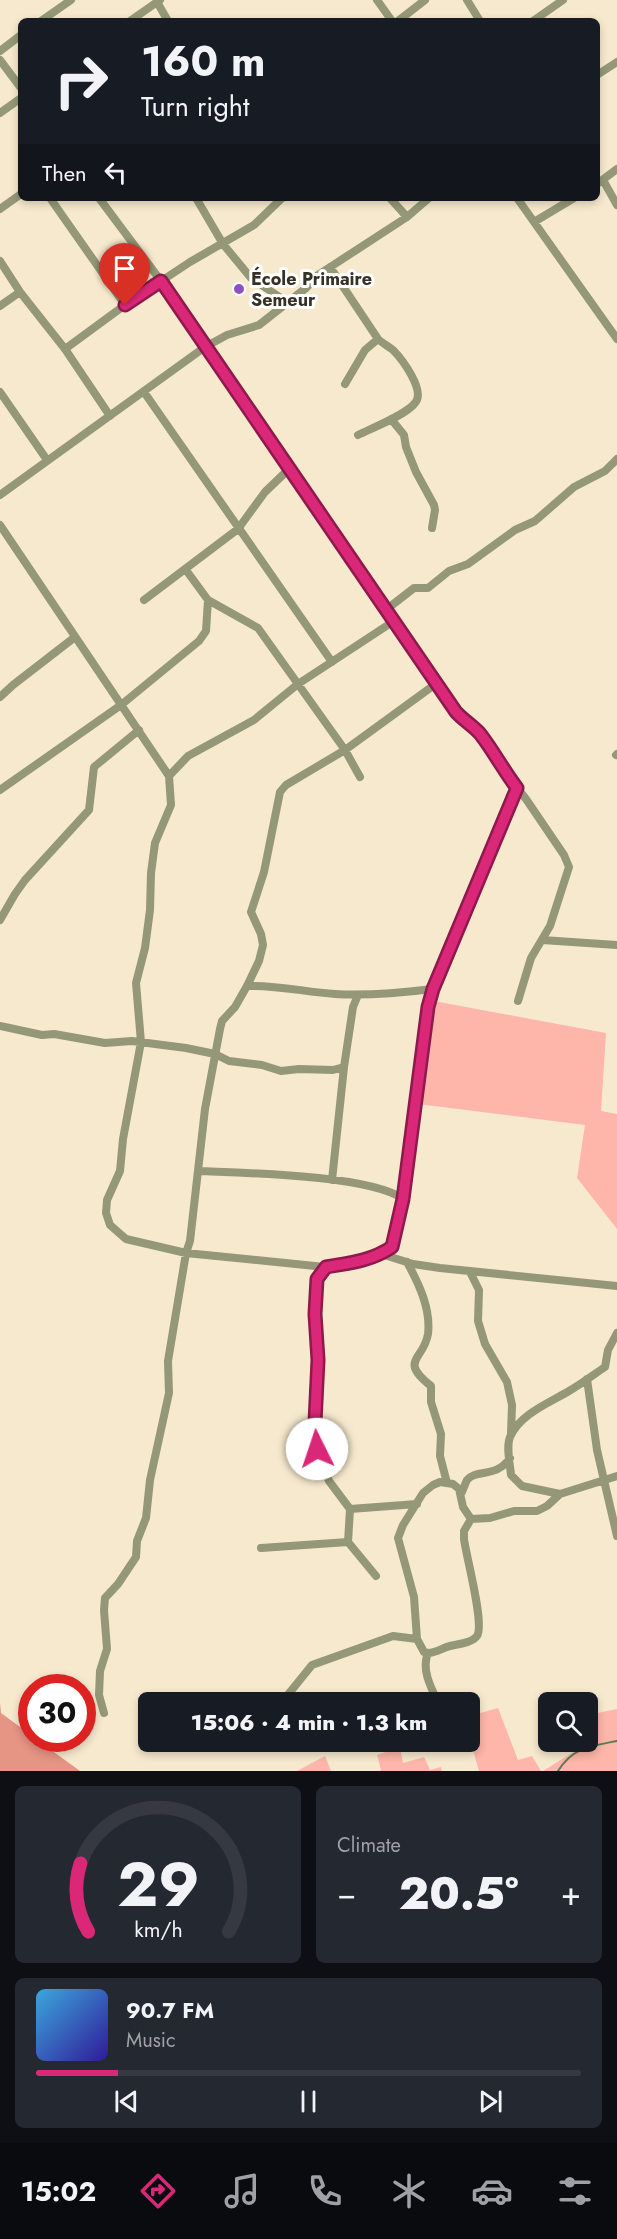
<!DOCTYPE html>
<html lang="en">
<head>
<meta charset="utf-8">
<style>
  :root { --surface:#171b24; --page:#242831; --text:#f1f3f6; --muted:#9ea1a6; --line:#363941; --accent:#db2777 }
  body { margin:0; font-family:Jost,sans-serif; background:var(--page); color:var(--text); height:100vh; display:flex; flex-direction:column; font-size:22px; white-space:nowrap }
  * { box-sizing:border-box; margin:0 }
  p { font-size:20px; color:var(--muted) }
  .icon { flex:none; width:33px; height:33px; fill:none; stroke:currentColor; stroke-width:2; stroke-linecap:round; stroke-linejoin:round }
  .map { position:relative; height:1771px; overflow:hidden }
  .drawer { display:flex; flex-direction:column; gap:15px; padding:15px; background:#0d0f14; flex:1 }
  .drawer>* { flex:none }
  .hud { position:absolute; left:18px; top:18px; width:582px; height:183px; border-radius:9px; box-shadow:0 3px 9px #0003; background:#171b24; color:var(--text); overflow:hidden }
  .fabs { position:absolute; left:538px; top:1692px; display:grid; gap:12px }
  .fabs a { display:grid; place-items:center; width:60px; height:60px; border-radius:9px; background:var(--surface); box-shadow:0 3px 9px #0003; font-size:30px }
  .speed { position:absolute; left:18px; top:1674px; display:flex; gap:12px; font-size:30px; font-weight:700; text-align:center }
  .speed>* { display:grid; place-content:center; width:78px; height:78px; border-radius:50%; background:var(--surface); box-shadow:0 3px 9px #0003; line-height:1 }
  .speed .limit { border:9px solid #d22; background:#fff; color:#111 }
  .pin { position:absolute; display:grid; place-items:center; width:51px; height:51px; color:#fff; margin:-62px -26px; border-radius:50% 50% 50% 0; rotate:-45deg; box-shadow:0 0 6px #0007 }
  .pin .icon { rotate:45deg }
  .me { position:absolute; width:66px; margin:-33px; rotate:356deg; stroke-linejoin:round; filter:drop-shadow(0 0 4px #0008) }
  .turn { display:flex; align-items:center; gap:21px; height:126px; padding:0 24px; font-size:27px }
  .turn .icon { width:78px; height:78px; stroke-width:2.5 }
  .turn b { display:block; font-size:42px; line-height:51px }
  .then { display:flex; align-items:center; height:57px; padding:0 24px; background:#0003; gap:12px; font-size:22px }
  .big { font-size:45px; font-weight:800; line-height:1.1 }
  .drawer .widget { flex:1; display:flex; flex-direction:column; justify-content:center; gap:9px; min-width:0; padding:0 21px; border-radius:9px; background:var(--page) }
  .drawer .dial { align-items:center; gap:0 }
  .dial svg { height:156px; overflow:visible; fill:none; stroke:var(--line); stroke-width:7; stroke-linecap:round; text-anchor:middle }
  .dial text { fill:var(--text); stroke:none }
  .song { display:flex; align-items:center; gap:18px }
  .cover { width:72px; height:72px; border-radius:9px; background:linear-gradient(135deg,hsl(200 70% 55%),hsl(250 70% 35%)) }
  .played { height:6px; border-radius:3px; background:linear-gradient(90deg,var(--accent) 15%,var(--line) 15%) }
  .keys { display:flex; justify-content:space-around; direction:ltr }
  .heat { display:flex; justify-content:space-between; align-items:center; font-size:33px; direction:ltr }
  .drawer .tiles { flex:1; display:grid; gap:15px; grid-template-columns:1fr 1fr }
  .widget:last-child { grid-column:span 2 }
  .trip { position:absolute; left:138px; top:1692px; width:342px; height:60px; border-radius:9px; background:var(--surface); box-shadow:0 3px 9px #0003; font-weight:800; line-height:60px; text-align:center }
  .tab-bar { display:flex; height:96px; justify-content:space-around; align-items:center; background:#090b0e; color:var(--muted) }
  .tab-bar .icon { width:42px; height:42px }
  .tab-bar .current { color:var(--accent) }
  .tab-bar b { font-size:27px; color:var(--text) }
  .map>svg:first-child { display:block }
  .green { fill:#fdb6a9 }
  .forest { fill:#e69484 }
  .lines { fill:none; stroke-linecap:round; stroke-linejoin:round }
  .stream { stroke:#5a7e51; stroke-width:2 }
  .minor { stroke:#949878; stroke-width:8 }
  .route-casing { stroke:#8e194d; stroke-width:15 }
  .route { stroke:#db2777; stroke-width:10 }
  .poi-dot { fill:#924fc4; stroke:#fff; stroke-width:2 }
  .labels { text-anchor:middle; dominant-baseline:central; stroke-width:6; stroke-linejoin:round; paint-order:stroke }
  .poi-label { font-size:18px; font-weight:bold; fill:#363127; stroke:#fff; text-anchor:start }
</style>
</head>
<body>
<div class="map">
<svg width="617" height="1771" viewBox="0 0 617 1771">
  <rect width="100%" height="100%" fill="#f6e9ce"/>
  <path class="green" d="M 434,1001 L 606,1033 L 601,1111 L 617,1114 L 617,1229 L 577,1178 L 585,1125 L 418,1104 Z
    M 498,1708 L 518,1760 L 532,1756 L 541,1771 L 479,1771 L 470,1739 L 470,1716 Z
    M 617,1709 L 617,1771 L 543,1771 L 575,1751 L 573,1742 L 588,1742 L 588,1715 Z
    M 400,1747 L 403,1763 L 424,1757 L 430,1770 L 441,1767 L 442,1771 L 379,1771 L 381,1770 L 377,1755 Z
    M 325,1756 L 331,1771 L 297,1771 Z"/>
  <path class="forest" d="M 0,1703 L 1,1713 L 31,1735 L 32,1738 L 36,1739 L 80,1771 L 0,1771 Z"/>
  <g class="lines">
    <path class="stream" d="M 558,1771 C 573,1747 591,1746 617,1741"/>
    <path class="minor" d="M 377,0 L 392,21
      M 467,0 L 480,21
      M 157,2 L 168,21
      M 41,21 L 71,0
      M 130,21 L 160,0
      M 398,21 L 425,0
      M 533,21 L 563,0
      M 0,51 L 21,35
      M 0,60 L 21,88
      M 597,75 L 617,62
      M 0,113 L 21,98
      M 603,180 L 617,205
      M 597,184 L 617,169
      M 50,198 L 125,305
      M 99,198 L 161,281 L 456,712 L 466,723 L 480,733 L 504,771 L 526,799 L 564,855 L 569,867 L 550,926 L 531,958 L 518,1001
      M 196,198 L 223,244 L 251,278 L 287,302
      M 390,198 L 407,217
      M 517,198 L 617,339
      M 0,209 L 21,194
      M 534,222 L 574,198
      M 0,261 L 20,292 L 65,349 L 110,416
      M 330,267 L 378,339 L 365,350 L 345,384
      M 0,306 L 20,292
      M 65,349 L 125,305 L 190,262 L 254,225 L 282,198
      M 0,392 L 47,460
      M 144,392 L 332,662
      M 391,419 L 404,435 L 406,447 L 416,472 L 434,505 L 435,510 L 432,528
      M 358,435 C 372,428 406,415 415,403 C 426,391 402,359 393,350 C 388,346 382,343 378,339
      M 0,495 L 205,347 L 227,335 L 259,325 L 306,288 L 318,275 L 407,217 L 429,198
      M 0,525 L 169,776 L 171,805 L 155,843 L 151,873 L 150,910 L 145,948 L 136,983 L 141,1042 L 123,1139 L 120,1171 L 107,1200 L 106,1213 L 110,1225 L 126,1239 L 186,1253 L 325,1267 L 362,1262 L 381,1254 L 392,1247 L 403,1199 L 428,1007 L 433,989 L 517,787
      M 144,600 L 238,529 L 265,492 L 290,468
      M 208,600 L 258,628 L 345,750 L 360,777
      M 387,609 L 414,588 L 428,588 L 449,571 L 468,564 L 515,530 L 535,521 L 574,487 L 605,471 L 617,459
      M 0,697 L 13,685 L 75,637
      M 616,755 L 617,754
      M 169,776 L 188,756 L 254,720 L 298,684 L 394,621
      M 0,790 L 121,705 L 199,641 L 206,631 L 208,600 L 186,570
      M 0,920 L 15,894 L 25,880 L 89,810 L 94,767 L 139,730
      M 542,940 L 617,945
      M 247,986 C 277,985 305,992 335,994 C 368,996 400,993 433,989
      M 0,1026 L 42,1035 L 54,1034 L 105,1043 L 132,1041 L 186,1048 L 215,1054 L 229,1061 L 262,1065 L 281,1071 L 299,1069 L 333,1070 L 344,1067 L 353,1007 L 358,995
      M 200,1171 C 244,1173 370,1175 403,1199
      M 332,1180 L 344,1067
      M 381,1254 L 413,1264 L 440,1268 L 617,1286
      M 407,1262 C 419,1284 431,1309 428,1334 C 424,1360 398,1360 431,1386 L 431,1402 L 441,1434 L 440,1456 L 447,1483
      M 325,1267 L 317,1279 L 315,1314 L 318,1360 L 315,1422 L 317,1449 L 329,1481 L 350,1509 L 348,1542 L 376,1576
      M 470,1272 L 479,1290 L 478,1321 L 485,1344 L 507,1382 L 512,1405 L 511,1434
      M 587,1379 L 597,1450 L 617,1536
      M 461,1494 C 463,1490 465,1484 467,1480 C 477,1468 496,1479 510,1458
      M 560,1494 L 522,1486 L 511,1475 C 510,1464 506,1447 510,1437 C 520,1414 549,1403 569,1391 C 581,1384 593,1375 605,1367 L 608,1350 L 617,1333
      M 350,1509 L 417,1504
      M 471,1519 L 490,1518 L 514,1511 L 537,1511 L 547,1506 L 560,1494 L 617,1476
      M 261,1548 L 348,1542
      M 428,1653 L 424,1652 L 417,1639 L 414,1597 L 398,1538 L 403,1525 L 423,1493 L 433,1485 L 440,1482 L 453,1484 L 459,1489 L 463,1507 L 471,1519
      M 428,1653 C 437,1653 442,1648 450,1646 C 458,1644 472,1643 477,1636 C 485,1624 466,1556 464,1539 L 464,1531 L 471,1519
      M 428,1653 C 421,1669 431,1688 438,1702
      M 282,1702 L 312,1665 L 393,1636 L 417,1639
      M 104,1713 L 99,1695 L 100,1671 L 107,1649 L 104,1610 L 105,1598 L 118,1584 L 136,1557 L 137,1541 L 146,1518 L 150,1480 L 169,1393 L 168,1361 L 186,1253 L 190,1241 L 205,1109 L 220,1029 L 222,1021 L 235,1007 L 247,986 L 259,961 L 263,945 L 261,934 L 251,912 L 264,872 L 280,792 L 286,785 L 345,750 L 437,683
      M 451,1742 L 452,1746"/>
  </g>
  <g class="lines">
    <g class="route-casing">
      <path id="route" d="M 125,305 L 161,281 L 456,712 C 463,720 476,728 481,735 C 494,752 504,771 517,788 L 433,989 L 428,1007 L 403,1199 L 392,1247 C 371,1261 350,1263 326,1267 L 317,1279 L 315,1314 L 318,1360 L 315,1422 L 317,1449"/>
    </g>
    <use href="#route" class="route"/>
  </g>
  <circle class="poi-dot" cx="239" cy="289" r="6"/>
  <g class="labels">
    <g class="poi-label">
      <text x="251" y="279">École Primaire<tspan x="251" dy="21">Semeur</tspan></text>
    </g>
  </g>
</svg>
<div class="fabs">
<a><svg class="icon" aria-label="search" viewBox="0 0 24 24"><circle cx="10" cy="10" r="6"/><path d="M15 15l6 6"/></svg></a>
</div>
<div class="speed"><div class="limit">30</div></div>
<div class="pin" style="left:125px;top:305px;background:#d93025"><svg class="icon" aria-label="arrive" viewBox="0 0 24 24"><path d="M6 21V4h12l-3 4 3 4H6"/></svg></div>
<svg class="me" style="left:317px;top:1449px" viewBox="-20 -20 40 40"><circle r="19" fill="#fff"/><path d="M0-13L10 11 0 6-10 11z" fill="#db2777"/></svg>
<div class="trip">15:06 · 4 min · 1.3 km</div>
<div class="hud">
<div class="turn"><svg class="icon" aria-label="right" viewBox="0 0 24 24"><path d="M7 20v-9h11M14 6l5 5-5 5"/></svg><div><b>160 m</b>Turn right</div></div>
<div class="then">Then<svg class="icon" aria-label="left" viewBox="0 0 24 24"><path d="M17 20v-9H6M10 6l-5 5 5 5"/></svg></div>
</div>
</div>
<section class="drawer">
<div class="tiles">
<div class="widget dial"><svg viewBox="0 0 100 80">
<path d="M14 69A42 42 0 1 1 86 69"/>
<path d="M14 69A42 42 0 0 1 10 34" stroke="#db2777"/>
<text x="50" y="56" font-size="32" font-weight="700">29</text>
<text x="50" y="72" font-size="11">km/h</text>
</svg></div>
<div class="widget"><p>Climate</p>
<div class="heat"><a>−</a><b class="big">20.5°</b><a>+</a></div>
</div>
<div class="widget">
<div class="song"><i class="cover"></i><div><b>90.7 FM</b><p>Music</p></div></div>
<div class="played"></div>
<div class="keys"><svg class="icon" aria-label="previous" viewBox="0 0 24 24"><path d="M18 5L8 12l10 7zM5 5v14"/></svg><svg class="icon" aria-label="pause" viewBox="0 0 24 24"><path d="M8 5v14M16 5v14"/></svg><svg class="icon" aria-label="next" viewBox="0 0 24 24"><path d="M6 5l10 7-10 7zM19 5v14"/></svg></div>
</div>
</div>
</section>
<nav class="tab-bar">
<b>15:02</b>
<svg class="icon current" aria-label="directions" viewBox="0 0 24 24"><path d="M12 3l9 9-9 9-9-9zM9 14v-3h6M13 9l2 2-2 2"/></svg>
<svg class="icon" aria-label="music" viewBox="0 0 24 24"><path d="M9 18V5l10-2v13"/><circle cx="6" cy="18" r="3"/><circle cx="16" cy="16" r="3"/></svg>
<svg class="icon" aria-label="phone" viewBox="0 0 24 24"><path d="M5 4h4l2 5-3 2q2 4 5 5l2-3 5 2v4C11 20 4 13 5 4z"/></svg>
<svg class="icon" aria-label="climate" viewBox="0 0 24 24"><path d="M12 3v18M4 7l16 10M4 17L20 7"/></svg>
<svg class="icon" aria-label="car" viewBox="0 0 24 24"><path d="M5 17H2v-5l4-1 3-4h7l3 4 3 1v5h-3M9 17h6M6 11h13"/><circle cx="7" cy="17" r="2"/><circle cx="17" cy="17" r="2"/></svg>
<svg class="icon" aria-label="filters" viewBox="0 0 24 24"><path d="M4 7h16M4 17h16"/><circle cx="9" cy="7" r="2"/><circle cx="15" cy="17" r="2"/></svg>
</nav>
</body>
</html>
